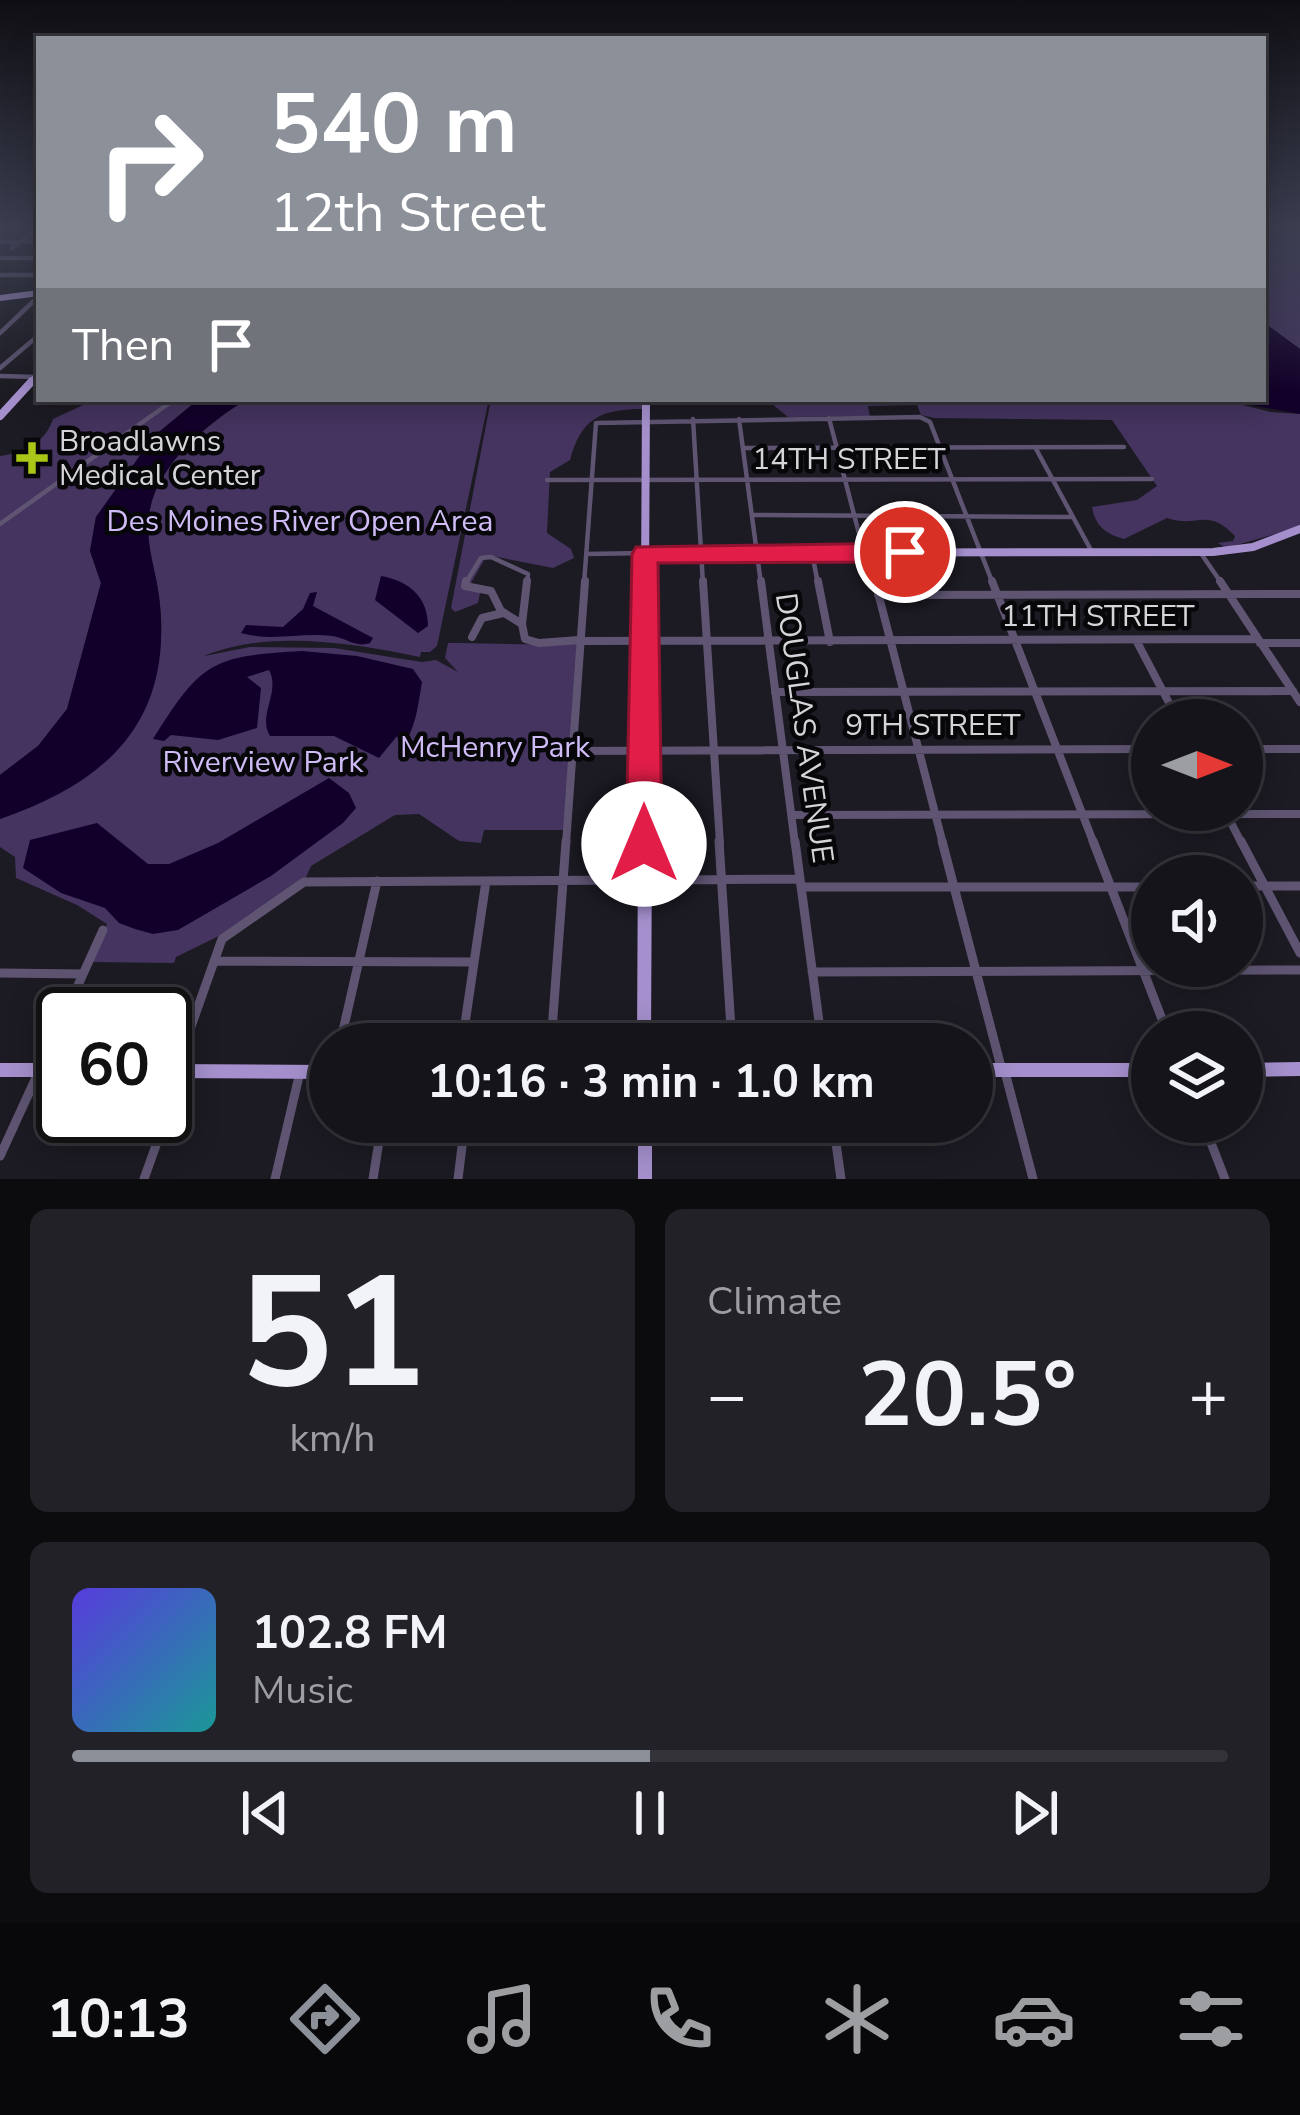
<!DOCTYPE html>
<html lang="en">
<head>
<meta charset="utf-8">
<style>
  :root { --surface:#15141a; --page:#222127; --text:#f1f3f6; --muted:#9d9ea2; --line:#343339; --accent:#8c9099 }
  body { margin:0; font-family:"Nunito Sans",sans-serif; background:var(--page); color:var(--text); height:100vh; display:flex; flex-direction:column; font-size:45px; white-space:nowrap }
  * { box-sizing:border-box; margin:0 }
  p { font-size:39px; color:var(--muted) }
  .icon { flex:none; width:66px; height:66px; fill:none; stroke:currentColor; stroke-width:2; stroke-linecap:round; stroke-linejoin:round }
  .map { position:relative; height:1179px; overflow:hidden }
  .drawer { display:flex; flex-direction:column; gap:30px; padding:30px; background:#0c0b0e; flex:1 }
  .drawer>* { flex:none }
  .hud { position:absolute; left:36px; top:36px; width:1230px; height:366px; border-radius:0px; box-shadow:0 6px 30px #0003,0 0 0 3px var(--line); background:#8c9099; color:#fff; overflow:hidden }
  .needle { width:78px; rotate:90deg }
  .tools { position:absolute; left:1131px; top:699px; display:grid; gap:24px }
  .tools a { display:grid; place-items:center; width:132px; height:132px; border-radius:50%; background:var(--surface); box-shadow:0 6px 30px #0003,0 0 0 3px var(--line); font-size:60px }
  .speed { position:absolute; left:36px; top:987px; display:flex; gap:24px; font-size:60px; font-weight:700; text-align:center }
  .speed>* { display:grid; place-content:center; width:156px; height:156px; border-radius:50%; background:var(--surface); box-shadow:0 6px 30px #0003,0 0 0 3px var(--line); line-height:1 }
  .speed .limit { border:6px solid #111; border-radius:18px; background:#fff; color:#111 }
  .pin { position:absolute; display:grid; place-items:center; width:102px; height:102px; color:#fff; margin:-51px; border:6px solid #fff; border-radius:50%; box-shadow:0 3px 12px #0007 }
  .me { position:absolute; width:132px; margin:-66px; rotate:0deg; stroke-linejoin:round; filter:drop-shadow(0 0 9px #0008) }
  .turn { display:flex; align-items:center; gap:42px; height:252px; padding:0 36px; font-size:54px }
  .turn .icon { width:156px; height:156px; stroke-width:2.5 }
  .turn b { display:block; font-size:84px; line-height:102px }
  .then { display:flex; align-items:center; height:114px; padding:0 36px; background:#0003; gap:24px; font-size:45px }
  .big { font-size:90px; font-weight:700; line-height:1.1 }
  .drawer .widget { flex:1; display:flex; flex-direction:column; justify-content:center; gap:18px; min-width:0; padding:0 42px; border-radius:18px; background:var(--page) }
  .drawer .dial { align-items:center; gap:0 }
  .dial b { font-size:156px; line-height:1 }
  .song { display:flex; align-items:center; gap:36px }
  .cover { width:144px; height:144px; border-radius:18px; background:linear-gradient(135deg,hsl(250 70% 55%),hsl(180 70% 35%)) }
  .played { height:12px; border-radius:6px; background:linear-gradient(90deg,var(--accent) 50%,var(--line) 50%) }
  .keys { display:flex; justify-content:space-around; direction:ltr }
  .heat { display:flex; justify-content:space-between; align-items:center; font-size:66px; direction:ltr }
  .drawer .tiles { flex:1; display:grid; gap:30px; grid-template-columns:1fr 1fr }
  .widget:last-child { grid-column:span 2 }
  .trip { position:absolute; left:309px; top:1023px; width:684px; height:120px; border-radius:60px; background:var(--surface); box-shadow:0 6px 30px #0003,0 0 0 3px var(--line); font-weight:700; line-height:120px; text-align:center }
  .tab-bar { display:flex; height:192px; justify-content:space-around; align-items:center; background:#08080a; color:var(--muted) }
  .tab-bar .icon { width:84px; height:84px }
  .tab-bar .active { color:var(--accent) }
  .tab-bar b { font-size:54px; color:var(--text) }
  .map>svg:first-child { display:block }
  .green { fill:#44345f }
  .water { fill:#13002a }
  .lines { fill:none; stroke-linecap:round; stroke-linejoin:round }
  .minor-far2 { stroke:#5f5573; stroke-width:4.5 }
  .minor-far1 { stroke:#5f5573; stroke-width:8 }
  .minor { stroke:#5f5573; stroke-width:9 }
  .major-far3 { stroke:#a590cd; stroke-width:6 }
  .major-far2 { stroke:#a590cd; stroke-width:8 }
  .major-far1 { stroke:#a590cd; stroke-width:10 }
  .major { stroke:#a590cd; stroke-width:14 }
  .route { fill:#e11d48; stroke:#92132f; stroke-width:3 }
  .poi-dot { fill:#aac718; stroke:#070609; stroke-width:4.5 }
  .labels { text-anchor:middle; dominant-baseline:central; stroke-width:9; stroke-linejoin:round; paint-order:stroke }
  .poi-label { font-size:30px; fill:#d5d4d9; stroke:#070609; text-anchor:start }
  .street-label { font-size:30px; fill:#d5d4d9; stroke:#070609 }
  .park-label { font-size:30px; fill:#cfbcf6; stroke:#070609 }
</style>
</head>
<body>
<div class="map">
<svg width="1300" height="1179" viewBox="0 0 1300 1179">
  <rect width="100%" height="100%" fill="#1c1a22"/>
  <path class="green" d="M 1263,229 L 1300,229 L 1300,349 L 1263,322 Z
    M 96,399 L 199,399 L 154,436 L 96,517 L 90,551 L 101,583 L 67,709 L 38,746 L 0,775 L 0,456 C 24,453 45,443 53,419 Z
    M 247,399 L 489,399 L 437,646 L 430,652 L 421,652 L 420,657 C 353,643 268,629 204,656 L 250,647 L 334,648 L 422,662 L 436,660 L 458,672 L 445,658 L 448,643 C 493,642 535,648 579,640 L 564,830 L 484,830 L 481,843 L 459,841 L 419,814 L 395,815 L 311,866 L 304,882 L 227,932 L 176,957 L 174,963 L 92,962 L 107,924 L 77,905 L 16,878 L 15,857 L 0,847 L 0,819 C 105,783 175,712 159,596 C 155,569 145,544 149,515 C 155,466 208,423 247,399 Z
    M 491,399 L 643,399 L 643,409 C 600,409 581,419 570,460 L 550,472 L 547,533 L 571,549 L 574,558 L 553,568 L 487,555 L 471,583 L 480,593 L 478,603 L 455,612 L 451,608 Z
    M 766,399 L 1218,399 L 1271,412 L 1300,414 L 1300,527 L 1226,548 L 1218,543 L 1233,541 L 1235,536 C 1206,506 1198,529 1167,518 L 1124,539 C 1106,534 1095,526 1092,507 L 1137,500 L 1157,486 L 1112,420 L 934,418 L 921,415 L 917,405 L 868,406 L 870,416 L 788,417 Z"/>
  <path class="water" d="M 1263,322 L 1300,349 L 1300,414 L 1218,399 L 1263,399 Z
    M 199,399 L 247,399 C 208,423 154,466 149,516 C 145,544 156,569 159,597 C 174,718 111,781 0,819 L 0,775 L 38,746 L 67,709 L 101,583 L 90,551 L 96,517 L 154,436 Z
    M 381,576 C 409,581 428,597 428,626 L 418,633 L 375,600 Z
    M 317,592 L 313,606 L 373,638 L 370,643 C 355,648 347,638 332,636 C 302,632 272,642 241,633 L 246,625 L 283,627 L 303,609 L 310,593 Z
    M 302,651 L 357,656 L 413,669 L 422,682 C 418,705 416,730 401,748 L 397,736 L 379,758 L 334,736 L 270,736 C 257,715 281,692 269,670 L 247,677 L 261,688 L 257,728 L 218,740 L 171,735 L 164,741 L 153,739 C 202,661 212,656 302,651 Z
    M 329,778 L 349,793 L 356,808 L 343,823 L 271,876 L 178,930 L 153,934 L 135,929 L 119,923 L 105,908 L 61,893 L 23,868 L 30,840 L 97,823 L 148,864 L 169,864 L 218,843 Z"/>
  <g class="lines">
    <path class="minor-far2" d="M 0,242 L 39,241
      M 12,248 L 35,229
      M 0,258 L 39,258
      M 0,275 L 39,275
      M 0,333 L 39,296
      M 0,368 L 39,335
      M 0,376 L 37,377
      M 829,418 L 864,553
      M 693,419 L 703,584
      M 739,419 L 761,584
      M 1035,447 L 1092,552
      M 743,448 L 1124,447
      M 547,480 L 1152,479
      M 752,515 L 1072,517
      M 0,524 L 175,399
      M 1200,552 L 1222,584
      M 812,553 L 818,584
      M 868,553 L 876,584
      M 586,554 L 645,553
      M 465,584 L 481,558 L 491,557 L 528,574 L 527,584
      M 584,584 L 596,423 L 920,417 L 930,422 L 993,584"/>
    <path class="minor-far1" d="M 466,581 L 465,586 L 491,591 L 501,611 L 522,624
      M 703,581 L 720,844
      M 761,581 L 795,844
      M 818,581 L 830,642
      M 875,581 L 943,844
      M 992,581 L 1094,844
      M 1220,581 L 1300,702
      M 878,595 L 1300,594
      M 522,624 L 525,639 L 539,643 L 579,640
      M 522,624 L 527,581
      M 472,637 L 482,618 L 503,613
      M 1136,640 L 1178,720
      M 579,641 L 1258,639
      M 1260,643 L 1300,643
      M 775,692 L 1293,691
      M 1242,749 L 1300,749
      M 570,751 L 1152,749
      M 1226,813 L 1242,844
      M 792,815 L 1300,814
      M 566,844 L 585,581"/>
    <path class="minor" d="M 719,841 L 732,1044
      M 795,841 L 822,1044
      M 942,841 L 1001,1067
      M 1093,841 L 1167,1032
      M 1241,841 L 1300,953
      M 1242,886 L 1300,886
      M 801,887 L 1152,887
      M 214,961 L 474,962
      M 812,972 L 1300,970
      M 0,973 L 83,974
      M 65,1014 L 103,930
      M 340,1044 L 377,881
      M 462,1044 L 486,881
      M 551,1044 L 566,841
      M 176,1069 L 222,939 L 304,882 L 800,879
      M 1005,1072 L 1033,1179
      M 833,1122 L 841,1179
      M 1203,1122 L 1225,1179
      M 0,1156 L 63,1019
      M 144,1179 L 181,1075
      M 275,1179 L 300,1072
      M 373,1179 L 382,1122
      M 458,1179 L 465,1122"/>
    <path class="major-far3" d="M 0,298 L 39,293
      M 29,384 L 39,374"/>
    <path class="major-far2" d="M 0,416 L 32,381
      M 645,553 L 1213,552 L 1253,547 L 1300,529
      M 645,584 L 646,399"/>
    <path class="major-far1" d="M 645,844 L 645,581"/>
    <path class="major" d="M 644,1044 L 645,841
      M 0,1070 L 63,1070
      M 972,1070 L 1152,1070
      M 1242,1070 L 1300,1069
      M 165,1071 L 330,1072
      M 645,1122 L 645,1179"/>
  </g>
  <linearGradient id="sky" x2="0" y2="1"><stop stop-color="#0f0e13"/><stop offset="0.58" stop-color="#3a3e4f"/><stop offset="1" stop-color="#3a3e4f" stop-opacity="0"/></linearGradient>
  <rect width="1300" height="394" fill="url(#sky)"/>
  <path class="route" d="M 905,543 L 918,552 L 905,562 L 658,563 L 662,844 L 657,856 L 644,861 L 632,856 L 626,844 L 632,554 L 636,547 Z"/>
  <path class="poi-dot" d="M26 440h12v12h12v12h-12v12h-12v-12h-12v-12h12z"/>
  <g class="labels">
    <g class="poi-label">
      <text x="59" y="441">Broadlawns<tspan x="59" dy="34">Medical Center</tspan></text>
    </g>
    <g class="street-label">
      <text x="849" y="459">14TH STREET</text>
      <text x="1098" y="616">11TH STREET</text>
      <text x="933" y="725">9TH STREET</text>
      <text transform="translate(804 728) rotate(82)">DOUGLAS AVENUE</text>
    </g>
    <g class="park-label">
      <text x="300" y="521">Des Moines River Open Area</text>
      <text x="495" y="747">McHenry Park</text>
      <text x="263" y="762">Riverview Park</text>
    </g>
  </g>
</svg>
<div class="tools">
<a><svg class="needle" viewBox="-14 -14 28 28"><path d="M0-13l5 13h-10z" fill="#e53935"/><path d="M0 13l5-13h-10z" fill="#9d9ea2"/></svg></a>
<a><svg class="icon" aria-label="sound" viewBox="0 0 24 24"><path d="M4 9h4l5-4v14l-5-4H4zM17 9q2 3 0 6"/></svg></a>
<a><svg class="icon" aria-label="layers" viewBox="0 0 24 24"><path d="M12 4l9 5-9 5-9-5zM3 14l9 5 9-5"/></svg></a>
</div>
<div class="speed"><div class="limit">60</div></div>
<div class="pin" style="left:905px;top:552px;background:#d93025"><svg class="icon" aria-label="arrive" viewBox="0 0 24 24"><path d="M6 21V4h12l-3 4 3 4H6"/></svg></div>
<svg class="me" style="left:644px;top:844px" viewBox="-20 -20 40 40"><circle r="19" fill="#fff"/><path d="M0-13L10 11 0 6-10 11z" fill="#e11d48"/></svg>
<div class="trip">10:16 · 3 min · 1.0 km</div>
<div class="hud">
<div class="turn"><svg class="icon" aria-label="right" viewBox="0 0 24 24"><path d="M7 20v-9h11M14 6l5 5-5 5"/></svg><div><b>540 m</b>12th Street</div></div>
<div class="then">Then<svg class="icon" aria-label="arrive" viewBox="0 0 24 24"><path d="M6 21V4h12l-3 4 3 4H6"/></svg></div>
</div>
</div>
<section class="drawer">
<div class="tiles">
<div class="widget dial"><b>51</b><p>km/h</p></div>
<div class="widget"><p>Climate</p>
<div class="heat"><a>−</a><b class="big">20.5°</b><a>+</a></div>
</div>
<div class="widget">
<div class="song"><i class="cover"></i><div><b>102.8 FM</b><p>Music</p></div></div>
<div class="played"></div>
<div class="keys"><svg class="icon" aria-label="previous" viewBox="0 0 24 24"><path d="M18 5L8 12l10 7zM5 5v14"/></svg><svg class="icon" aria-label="pause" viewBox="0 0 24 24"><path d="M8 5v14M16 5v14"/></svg><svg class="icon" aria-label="next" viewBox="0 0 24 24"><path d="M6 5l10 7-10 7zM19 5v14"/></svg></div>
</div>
</div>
</section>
<nav class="tab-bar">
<b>10:13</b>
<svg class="icon active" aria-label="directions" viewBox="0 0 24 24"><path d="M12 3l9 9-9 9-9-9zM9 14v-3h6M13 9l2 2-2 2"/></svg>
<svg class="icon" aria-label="music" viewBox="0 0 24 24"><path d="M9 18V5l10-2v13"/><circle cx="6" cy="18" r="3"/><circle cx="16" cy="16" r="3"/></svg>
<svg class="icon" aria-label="phone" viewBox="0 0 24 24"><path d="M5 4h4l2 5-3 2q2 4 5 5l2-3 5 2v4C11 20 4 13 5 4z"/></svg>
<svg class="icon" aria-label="climate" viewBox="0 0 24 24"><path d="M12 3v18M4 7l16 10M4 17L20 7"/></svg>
<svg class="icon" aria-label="car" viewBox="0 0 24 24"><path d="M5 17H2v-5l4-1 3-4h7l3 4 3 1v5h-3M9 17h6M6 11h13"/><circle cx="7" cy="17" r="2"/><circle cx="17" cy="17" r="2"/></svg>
<svg class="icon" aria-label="filters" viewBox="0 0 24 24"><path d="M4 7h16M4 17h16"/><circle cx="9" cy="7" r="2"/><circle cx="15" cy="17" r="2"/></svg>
</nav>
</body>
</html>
